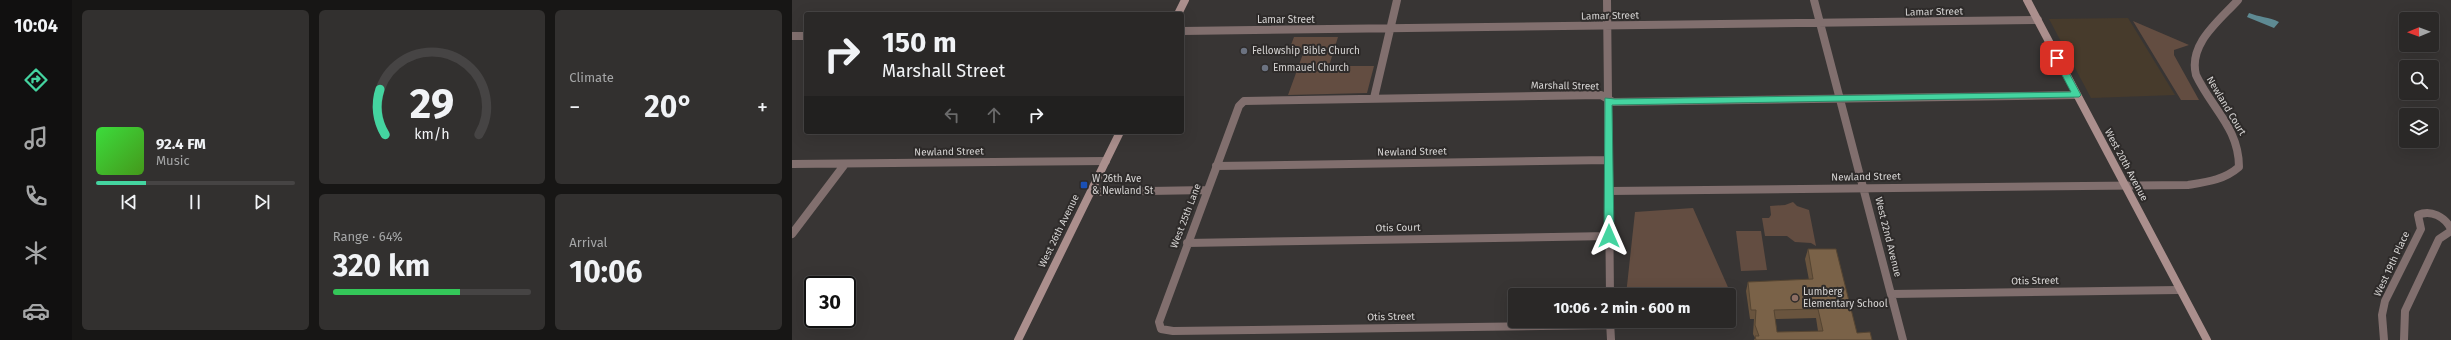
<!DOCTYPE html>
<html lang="en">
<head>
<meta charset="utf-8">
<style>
  :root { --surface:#2a2827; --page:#32302f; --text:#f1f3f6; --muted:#a5a6a7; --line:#464444; --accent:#44d4a0 }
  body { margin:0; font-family:"Fira Sans",sans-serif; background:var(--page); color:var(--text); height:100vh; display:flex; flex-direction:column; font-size:15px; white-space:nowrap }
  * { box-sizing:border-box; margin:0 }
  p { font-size:13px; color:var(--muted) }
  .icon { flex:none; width:22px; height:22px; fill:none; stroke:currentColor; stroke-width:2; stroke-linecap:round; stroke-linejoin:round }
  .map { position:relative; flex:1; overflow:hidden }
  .side { display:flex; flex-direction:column; gap:10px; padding:10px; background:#171615; width:720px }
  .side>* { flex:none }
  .top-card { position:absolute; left:12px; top:12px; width:380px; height:122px; border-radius:4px; box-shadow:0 4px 16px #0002,0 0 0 1px var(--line); background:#2a2827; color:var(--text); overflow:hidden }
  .needle { width:26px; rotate:269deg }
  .fabs { position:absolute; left:1607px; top:12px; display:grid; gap:8px }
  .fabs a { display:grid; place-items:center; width:40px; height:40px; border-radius:4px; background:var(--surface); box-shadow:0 4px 16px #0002,0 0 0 1px var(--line); font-size:20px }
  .speed { position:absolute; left:12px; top:276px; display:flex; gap:8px; font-size:20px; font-weight:700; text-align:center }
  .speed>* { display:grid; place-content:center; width:52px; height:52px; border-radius:50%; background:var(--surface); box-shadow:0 4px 16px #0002,0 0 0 1px var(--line); line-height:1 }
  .speed .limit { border:2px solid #111; border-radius:6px; background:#fff; color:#111 }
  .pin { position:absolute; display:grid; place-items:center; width:34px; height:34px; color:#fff; margin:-17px; border-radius:8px; box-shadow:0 2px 6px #0006 }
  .me { position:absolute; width:44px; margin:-22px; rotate:0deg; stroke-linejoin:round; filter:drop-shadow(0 0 3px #0008) }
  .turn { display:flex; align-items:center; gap:14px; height:84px; padding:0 12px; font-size:18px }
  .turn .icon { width:52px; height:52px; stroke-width:2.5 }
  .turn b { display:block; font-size:28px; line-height:34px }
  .lanes { display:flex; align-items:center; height:38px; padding:0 12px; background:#0003; justify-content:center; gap:20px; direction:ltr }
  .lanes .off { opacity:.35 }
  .big { font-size:30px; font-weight:700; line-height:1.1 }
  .side .card { flex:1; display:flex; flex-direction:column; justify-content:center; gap:6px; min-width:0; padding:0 14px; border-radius:6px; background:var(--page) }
  .side .dial { align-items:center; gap:0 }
  .dial svg { height:104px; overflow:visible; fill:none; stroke:var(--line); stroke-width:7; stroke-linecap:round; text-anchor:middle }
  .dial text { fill:var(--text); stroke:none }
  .song { display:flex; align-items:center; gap:12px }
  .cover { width:48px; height:48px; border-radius:6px; background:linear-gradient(135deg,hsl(120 70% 55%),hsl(100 70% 35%)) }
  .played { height:4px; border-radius:2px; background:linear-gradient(90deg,var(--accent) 25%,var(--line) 25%) }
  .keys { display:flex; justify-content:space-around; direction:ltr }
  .heat { display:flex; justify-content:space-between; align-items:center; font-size:22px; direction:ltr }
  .charge { height:6px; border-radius:3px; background:linear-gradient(90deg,#34c759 64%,var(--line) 0) }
  .side .tiles { flex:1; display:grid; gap:10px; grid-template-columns:repeat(3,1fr) }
  .card:first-child { grid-row:span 2 }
  .trip { position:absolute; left:716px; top:288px; width:228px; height:40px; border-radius:4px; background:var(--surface); box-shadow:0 4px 16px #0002,0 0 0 1px var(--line); font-weight:700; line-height:40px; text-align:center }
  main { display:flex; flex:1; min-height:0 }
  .tab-bar { display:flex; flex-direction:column; width:72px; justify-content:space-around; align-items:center; background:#111010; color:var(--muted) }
  .tab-bar .icon { width:28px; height:28px }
  .tab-bar .on { color:var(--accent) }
  .tab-bar b { font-size:18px; color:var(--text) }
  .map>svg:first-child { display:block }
  .commercial { fill:#473b2c }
  .green { fill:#634d41 }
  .water { fill:#5e8a93 }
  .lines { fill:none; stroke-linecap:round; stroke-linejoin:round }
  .street { stroke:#816f6e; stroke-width:8 }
  .secondary { stroke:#ab8f8d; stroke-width:8 }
  .wall { fill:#69543e; fill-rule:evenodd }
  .building { fill:#7a6248; stroke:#554532; fill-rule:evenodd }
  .route { fill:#44d4a0; stroke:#2c8a68 }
  .worship-dot { fill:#6b7280; stroke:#2e2b2a; stroke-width:1.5 }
  .transit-dot { fill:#1a4fb4; stroke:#2e2b2a; stroke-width:1.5 }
  .education-dot { fill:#8d6e63; stroke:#2e2b2a; stroke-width:1.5 }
  .labels { text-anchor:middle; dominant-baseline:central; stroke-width:4; stroke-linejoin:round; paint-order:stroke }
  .street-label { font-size:10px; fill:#d6d4d3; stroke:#2e2b2a }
  .poi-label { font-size:10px; fill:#d6d4d3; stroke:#2e2b2a; text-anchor:start }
</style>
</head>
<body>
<main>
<nav class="tab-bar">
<b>10:04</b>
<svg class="icon on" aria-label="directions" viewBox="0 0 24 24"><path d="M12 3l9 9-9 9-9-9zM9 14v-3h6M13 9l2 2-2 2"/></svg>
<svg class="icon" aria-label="music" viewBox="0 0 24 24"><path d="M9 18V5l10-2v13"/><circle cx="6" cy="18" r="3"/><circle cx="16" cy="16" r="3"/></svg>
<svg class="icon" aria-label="phone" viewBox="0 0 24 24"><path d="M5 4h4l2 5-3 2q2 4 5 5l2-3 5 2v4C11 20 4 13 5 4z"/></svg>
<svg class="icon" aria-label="climate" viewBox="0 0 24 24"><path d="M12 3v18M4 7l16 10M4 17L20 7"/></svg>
<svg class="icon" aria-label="car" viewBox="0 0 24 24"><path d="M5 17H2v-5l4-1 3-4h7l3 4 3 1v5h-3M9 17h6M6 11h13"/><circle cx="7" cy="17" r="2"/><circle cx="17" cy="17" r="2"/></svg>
</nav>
<section class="side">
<div class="tiles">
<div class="card">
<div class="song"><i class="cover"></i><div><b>92.4 FM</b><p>Music</p></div></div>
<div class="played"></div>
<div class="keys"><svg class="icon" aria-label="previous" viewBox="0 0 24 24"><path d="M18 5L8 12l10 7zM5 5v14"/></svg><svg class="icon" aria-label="pause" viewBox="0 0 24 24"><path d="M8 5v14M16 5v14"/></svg><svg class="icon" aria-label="next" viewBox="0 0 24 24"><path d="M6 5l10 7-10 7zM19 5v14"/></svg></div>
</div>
<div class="card dial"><svg viewBox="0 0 100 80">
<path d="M14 69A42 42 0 1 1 86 69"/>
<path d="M14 69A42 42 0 0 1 10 34" stroke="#44d4a0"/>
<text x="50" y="56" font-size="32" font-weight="700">29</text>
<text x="50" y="72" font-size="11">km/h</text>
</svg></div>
<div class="card"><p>Climate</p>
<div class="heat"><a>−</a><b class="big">20°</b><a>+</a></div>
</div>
<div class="card"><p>Range · 64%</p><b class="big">320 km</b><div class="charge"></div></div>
<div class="card"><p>Arrival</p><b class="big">10:06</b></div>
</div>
</section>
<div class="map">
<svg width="1659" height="340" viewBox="0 0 1659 340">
  <rect width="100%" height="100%" fill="#383534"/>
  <path class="commercial" d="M 1336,18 L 1383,95 L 1299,98 L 1257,19 Z"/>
  <path class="green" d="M 1341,21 L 1397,45 L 1382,50 L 1382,55 L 1407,100 L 1389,100 Z
    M 502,37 L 546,37 L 537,66 L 582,66 L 575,93 L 496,95 L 512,51 L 497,50 Z
    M 1001,202 L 1005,206 L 1017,210 L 1024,246 L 1019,243 L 1003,242 L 995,236 L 973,236 L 970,218 L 977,218 L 979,215 L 978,206 L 993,205 Z
    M 901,208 L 939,294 L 834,295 L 843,212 Z
    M 944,231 L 969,231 L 975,270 L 949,271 Z"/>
  <path class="water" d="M 1457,13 C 1467,17 1477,17 1487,22 L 1482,28 L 1455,17 Z"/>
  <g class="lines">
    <path class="street" d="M 815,0 L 818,295
      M 1022,0 L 1111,340
      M 390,31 L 1246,20
      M 0,36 L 14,36
      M 582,98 L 605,0
      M 0,164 L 314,161
      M 424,166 L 816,160
      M 817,191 L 1396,185 C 1415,182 1432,180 1447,167 C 1447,128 1420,109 1404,75 C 1396,44 1427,21 1446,0
      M 299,192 L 415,190
      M 0,234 L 53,164
      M 395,243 L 817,236
      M 1099,294 L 1387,290
      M 818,321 L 819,340
      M 818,325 L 381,331 L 369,329 L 367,322 L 447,106 L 452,101 L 809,95 L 821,102 L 1284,95
      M 1592,340 L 1590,315 L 1593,301 L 1629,229 L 1626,215 C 1639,209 1653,217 1659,229
      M 1612,340 L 1613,311 L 1647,239 L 1659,231"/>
    <path class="secondary" d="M 1235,0 L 1415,340
      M 386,14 L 393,0
      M 226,340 L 328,132"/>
  </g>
  <path class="wall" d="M 1016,249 L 1065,333 L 1080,340 L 962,340 L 963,338 L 961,334 L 962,319 L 958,319 L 954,291 L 956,282 L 1017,280 L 1013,259 ZM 1024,318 L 1026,331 L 985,332 L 983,319 Z"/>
  <path class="building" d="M 1016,249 L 1044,249 L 1065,333 L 1078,332 L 1080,340 L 964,340 L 963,336 L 967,336 L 963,325 L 964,310 L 959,310 L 956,282 L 1021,279 ZM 1026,309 L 1031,331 L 985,332 L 982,310 Z"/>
  <path class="route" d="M 1262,56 L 1269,58 L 1289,95 L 1287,97 L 820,105 L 822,236 L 817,240 L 812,236 L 813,98 L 823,99 L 1279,92 L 1261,58 Z"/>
  <g class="worship-dot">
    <circle cx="452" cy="51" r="4"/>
    <circle cx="473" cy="68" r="4"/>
  </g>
  <rect class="transit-dot" x="288" y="181" width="8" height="8" rx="2"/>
  <circle class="education-dot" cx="1003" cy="298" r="4"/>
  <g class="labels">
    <g class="street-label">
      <text transform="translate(1142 12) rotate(-1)">Lamar Street</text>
      <text transform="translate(818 16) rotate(-1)">Lamar Street</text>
      <text x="494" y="20">Lamar Street</text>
      <text transform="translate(773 86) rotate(1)">Marshall Street</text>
      <text transform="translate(1434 106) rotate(59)">Newland Court</text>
      <text transform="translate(157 152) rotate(-1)">Newland Street</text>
      <text transform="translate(620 152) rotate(-1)">Newland Street</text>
      <text transform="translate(1334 165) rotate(62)">West 20th Avenue</text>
      <text transform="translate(1074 177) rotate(-1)">Newland Street</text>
      <text transform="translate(394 216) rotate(-69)">West 25th Lane</text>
      <text transform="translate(606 228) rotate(-1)">Otis Court</text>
      <text transform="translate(267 231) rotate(-64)">West 26th Avenue</text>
      <text transform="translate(1096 237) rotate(76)">West 22nd Avenue</text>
      <text transform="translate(1600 264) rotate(-65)">West 19th Place</text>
      <text transform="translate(1243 281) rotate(-1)">Otis Street</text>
      <text transform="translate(599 317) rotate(-1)">Otis Street</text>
    </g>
    <g class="poi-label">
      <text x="460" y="51">Fellowship Bible Church</text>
      <text x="481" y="68">Emmauel Church</text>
      <text x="300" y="179">W 26th Ave<tspan x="300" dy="12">&amp; Newland St</tspan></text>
      <text x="1011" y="292">Lumberg<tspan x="1011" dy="12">Elementary School</tspan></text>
    </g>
  </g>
</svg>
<div class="fabs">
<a><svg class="needle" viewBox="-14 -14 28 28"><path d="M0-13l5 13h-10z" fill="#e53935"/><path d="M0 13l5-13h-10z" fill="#a5a6a7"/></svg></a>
<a><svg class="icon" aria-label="search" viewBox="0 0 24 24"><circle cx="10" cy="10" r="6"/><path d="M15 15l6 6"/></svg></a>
<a><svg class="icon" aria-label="layers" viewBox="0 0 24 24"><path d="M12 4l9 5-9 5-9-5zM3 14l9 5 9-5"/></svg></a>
</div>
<div class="speed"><div class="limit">30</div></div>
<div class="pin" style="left:1265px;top:58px;background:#d93025"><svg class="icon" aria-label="arrive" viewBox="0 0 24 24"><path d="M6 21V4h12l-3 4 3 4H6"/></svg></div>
<svg class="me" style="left:817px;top:236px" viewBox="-20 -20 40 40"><path d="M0-17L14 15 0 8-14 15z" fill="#44d4a0" stroke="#fff" stroke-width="4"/></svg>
<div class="trip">10:06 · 2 min · 600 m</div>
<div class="top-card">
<div class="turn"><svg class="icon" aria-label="right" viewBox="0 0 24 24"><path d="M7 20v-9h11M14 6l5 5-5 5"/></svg><div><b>150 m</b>Marshall Street</div></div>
<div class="lanes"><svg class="icon off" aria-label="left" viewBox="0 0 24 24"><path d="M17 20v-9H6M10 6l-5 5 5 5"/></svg><svg class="icon off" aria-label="ahead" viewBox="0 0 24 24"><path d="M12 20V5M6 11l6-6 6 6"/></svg><svg class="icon" aria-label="right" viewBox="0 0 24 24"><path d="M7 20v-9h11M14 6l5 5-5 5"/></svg></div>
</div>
</div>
</main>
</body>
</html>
